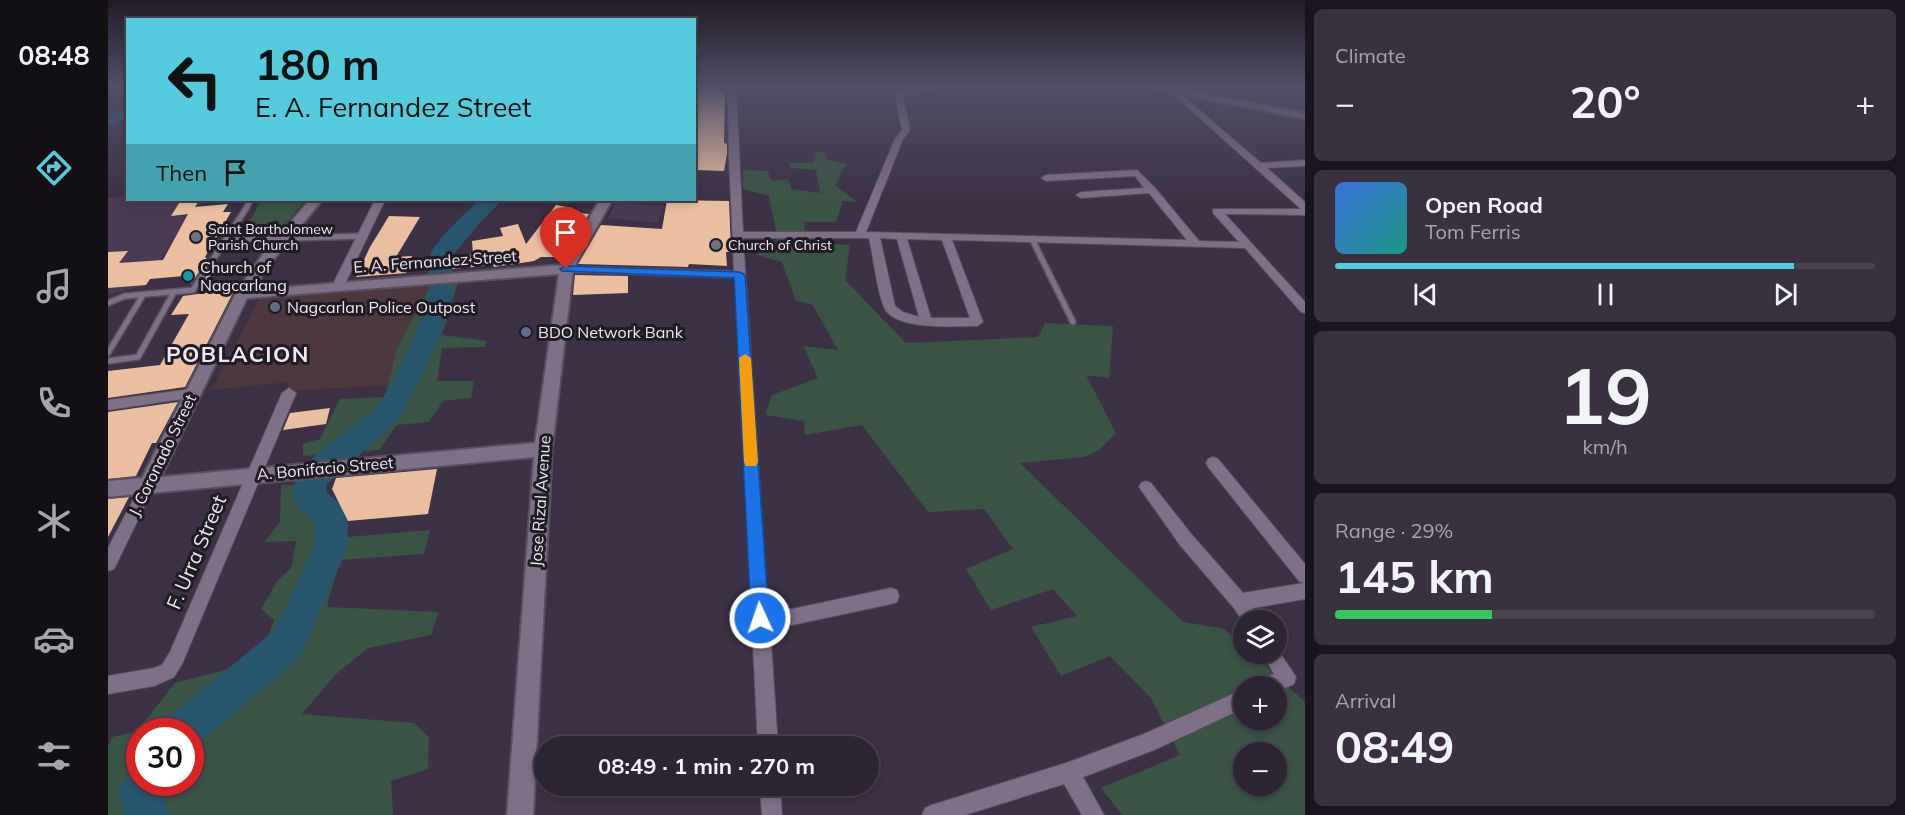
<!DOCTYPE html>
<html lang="en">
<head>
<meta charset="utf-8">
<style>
  :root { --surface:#2e2534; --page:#3a3140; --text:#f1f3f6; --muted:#a7a5ac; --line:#49424f; --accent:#54cadd }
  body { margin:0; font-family:Mulish,sans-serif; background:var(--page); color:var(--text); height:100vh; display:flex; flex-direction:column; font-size:22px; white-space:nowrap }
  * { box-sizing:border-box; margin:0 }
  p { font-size:20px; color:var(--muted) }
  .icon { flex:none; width:33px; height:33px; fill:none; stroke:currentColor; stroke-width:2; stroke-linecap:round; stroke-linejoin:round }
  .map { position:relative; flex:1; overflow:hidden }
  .side { display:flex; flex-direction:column; gap:9px; padding:9px; background:#19141d; width:600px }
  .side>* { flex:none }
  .top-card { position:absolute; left:18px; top:18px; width:570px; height:183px; border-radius:0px; box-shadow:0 3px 9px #0003,0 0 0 2px var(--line); background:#54cadd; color:#111; overflow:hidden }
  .tools { position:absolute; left:1125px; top:610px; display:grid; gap:12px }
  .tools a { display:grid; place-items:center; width:54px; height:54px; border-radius:50%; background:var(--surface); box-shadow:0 3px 9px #0003,0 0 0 2px var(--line); font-size:30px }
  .speed { position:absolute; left:18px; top:718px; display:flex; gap:12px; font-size:30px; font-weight:700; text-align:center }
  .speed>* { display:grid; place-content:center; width:78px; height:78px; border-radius:50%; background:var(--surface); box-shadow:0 3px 9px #0003,0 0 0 2px var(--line); line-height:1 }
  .speed .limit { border:9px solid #d22; background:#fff; color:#111 }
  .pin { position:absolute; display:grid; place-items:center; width:51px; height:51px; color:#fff; margin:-62px -26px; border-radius:50% 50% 50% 0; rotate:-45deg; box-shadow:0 0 6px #0007 }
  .pin .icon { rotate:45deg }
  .me { position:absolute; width:66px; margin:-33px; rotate:357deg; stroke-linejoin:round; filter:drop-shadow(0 0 4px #0008) }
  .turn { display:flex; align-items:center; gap:21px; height:126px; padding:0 30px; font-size:27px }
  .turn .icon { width:78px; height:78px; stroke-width:2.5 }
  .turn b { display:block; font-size:42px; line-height:51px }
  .then { display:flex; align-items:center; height:57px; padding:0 30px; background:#0003; gap:12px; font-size:22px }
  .big { font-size:45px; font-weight:700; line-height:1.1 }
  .side .widget { flex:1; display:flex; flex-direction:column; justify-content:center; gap:9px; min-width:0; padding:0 21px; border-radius:9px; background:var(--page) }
  .side .dial { align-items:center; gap:0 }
  .dial b { font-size:78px; line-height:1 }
  .song { display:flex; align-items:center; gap:18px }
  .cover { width:72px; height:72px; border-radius:9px; background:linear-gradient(135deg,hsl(220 70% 55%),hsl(170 70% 35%)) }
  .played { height:6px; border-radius:3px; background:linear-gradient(90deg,var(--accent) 85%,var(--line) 85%) }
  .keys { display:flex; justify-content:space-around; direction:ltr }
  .heat { display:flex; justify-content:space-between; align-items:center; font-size:33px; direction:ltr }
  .charge { height:9px; border-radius:4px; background:linear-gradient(90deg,#34c759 29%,var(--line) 0) }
  .trip { position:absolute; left:426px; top:736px; width:345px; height:60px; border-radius:30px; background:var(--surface); box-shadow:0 3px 9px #0003,0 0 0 2px var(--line); font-weight:700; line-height:60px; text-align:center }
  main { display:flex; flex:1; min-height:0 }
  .tabs { display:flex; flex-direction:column; width:108px; justify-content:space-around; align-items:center; background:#120f15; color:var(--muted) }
  .tabs .icon { width:42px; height:42px }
  .tabs .on { color:var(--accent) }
  .tabs b { font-size:27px; color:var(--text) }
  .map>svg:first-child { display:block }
  .commercial { fill:#4c383e }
  .built { fill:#4a3b53 }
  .green { fill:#395444; fill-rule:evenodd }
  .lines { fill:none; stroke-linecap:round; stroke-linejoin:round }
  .river { fill:#26566e; fill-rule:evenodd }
  .building { fill:#ebbea0 }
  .service-far1-casing { stroke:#594f5f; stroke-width:7 }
  .service-casing { stroke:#594f5f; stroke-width:8 }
  .minor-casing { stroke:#594f5f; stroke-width:2 }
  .tertiary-casing { stroke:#594f5f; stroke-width:4 }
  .secondary-casing { stroke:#594f5f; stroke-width:4 }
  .service-far1 { stroke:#7e7086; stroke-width:4.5 }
  .service { stroke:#7e7086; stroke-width:5 }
  .minor { fill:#7e7086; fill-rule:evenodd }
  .tertiary { fill:#7e7086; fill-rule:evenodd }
  .secondary { fill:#7e7086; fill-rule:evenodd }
  .route { fill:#1a73e8; stroke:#114b97; stroke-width:1.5 }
  .slow { fill:#f59e0b }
  .worship-dot { fill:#6b7280; stroke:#211c24; stroke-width:2 }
  .culture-dot { fill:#0f9aa8; stroke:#211c24; stroke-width:2 }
  .service-dot { fill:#5c6f8a; stroke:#211c24; stroke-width:2 }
  .labels { text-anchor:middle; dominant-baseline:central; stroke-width:6; stroke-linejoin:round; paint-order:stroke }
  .far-poi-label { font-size:14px; fill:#efe7f4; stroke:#211c24; text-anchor:start }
  .street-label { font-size:16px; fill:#efe7f4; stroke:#211c24 }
  .poi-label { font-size:16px; fill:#efe7f4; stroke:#211c24; text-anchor:start }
  .near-street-label { font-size:20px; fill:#efe7f4; stroke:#211c24 }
  .district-label { font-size:22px; font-weight:bold; letter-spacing:1.5px; fill:#efe7f4; stroke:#211c24 }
</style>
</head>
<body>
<main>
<nav class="tabs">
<b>08:48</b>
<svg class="icon on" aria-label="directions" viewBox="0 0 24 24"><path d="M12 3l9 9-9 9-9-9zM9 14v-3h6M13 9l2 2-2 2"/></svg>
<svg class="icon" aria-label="music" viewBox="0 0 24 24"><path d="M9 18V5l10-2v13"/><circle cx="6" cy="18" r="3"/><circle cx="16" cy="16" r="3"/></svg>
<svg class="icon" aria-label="phone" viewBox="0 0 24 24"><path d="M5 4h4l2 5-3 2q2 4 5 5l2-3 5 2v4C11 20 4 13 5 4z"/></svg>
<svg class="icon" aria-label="climate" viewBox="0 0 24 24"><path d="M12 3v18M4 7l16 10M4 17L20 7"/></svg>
<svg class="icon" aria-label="car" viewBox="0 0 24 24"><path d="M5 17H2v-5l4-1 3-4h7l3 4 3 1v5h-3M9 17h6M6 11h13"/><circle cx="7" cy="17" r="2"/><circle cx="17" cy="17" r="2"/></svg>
<svg class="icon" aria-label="filters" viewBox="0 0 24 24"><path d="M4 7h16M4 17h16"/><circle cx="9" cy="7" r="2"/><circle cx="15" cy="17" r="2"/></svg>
</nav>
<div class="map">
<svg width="1197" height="815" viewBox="0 0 1197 815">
  <rect width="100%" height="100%" fill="#3d3145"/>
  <path class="commercial" d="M 312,284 L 326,288 L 281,385 L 179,391 L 181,382 L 103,390 L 152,298 Z"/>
  <path class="built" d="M 19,197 L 20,200 L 94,200 L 85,214 L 80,215 L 38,285 L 0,295 L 0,198 Z
    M 508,202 L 556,206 L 549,223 L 500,218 Z"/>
  <path class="green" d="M 708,152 L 716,152 L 719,160 L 738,164 L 727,186 L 750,202 L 735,201 L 728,222 L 696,222 L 699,242 L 742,245 L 737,280 L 798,343 L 930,337 L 937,323 L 1005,326 L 1001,378 L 978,375 L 1008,433 L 991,450 L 977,457 L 912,463 L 1075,622 L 1116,629 L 1135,647 L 1136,654 L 1144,654 L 1197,702 L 1197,815 L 1014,815 L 993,788 L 1072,755 L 1043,698 L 1002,656 L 953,676 L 923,627 L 969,616 L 945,589 L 883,610 L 858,569 L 905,549 L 876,509 L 820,512 L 754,425 L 697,435 L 696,421 L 657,415 L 664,395 L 710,378 L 695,346 L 730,350 L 704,304 L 688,301 L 674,262 L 649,255 L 670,241 L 661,196 L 635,189 L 635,170 L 660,171 L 663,181 L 680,179 L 683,189 L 712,193 L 708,170 L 683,168 L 681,163 L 706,163 ZM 1136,687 L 1168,687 L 1168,720 L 1136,720 ZM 1136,753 L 1168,753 L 1168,786 L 1136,786 Z
    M 153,200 L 198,200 L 167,236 L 133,238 Z
    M 350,282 L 334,335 L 379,341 L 377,347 L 334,348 L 329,381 L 366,381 L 363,398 L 335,401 L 321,422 L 289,425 L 271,450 L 195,456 L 195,444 L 212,439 L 232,399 L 277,397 L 289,348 L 323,285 Z
    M 207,484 L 219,520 L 216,534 L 240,537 L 322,530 L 316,554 L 231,560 L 219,607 L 331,612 L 323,635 L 260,648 L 228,674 L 194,714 L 306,723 L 321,737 L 320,769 L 283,781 L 285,815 L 0,815 L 0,746 L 4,737 L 29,731 L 67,683 L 151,661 L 166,620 L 153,609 L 170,580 L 183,568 L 188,541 L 156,542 L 172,522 L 173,485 ZM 32,732 L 82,732 L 82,783 L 32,783 Z"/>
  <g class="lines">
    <path class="river" d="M 20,107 L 20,119 L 0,126 L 0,115 Z
      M 372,200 L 394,200 L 370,225 L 344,256 L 344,296 L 333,333 L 312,380 L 290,420 L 218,485 L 218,492 L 236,507 L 240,517 L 239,549 L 192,657 L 88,746 L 82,749 L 82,732 L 54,732 L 60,718 L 166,631 L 205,549 L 207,522 C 200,516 189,509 186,499 C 177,462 252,428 271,403 C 288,379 316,322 320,294 C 322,282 317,264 323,253 C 331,237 358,212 372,200 Z
      M 32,764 L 32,783 L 59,783 L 55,795 L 61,815 L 17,815 L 10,792 L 23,768 Z"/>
  </g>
  <path class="building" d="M 586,87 L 610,87 L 610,92 L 617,92 L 616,143 L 619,144 L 619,154 L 616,171 L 586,170 Z
    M 73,200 L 91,200 L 87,207 L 120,204 L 115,212 L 123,212 L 97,257 L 99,259 L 97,264 L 99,268 L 104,269 L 107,265 L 110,267 L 96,283 L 99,274 L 95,271 L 91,272 L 82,285 L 87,275 L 42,279 L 38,285 L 0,288 L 0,252 L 20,251 L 11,263 L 55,260 L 80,214 L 63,216 Z
    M 559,200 L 621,201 L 623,249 L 623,252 L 618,252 L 619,266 L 581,264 L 580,267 L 470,264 L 493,225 L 554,229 Z
    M 448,205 L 465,208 L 463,212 L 481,214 L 455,257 L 433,257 L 426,261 L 386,267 L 385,265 L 344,269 L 345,256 L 365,254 L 364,241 L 395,236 L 392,228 L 410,224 L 418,244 Z
    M 281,216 L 312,217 L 288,257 L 304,256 L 298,273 L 248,277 L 262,247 Z
    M 467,275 L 520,276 L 520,293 L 465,295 Z
    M 127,289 L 77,387 L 0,398 L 0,371 L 52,365 L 81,314 L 63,315 L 75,296 Z
    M 70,402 L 48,443 L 44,443 L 28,476 L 0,479 L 0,412 Z
    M 222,408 L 218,424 L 175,430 L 182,413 Z
    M 329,469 L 320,514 L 240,521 L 224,489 L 228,478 Z
    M 21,497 L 0,537 L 0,499 Z"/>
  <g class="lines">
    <g class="service-far1-casing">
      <path id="service-far1" d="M 138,208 L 143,200"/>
    </g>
    <g class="service-casing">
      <path id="service" d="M 924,239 L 965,322
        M 119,240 L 255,236
        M 102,264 L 139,207
        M 0,303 L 17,296 L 85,290 L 94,276
        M 0,353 L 35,295
        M 0,361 L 30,357 L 66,292"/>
    </g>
    <g class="minor-casing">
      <path id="minor" d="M 620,87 L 628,87 L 635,232 L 748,232 L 787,139 L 794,130 L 787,95 L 795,90 L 823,88 L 827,90 L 795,96 L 802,130 L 795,139 L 758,232 L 1079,240 L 1041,193 L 973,198 L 968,195 L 973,192 L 1036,188 L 1027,176 L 938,181 L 933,178 L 938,175 L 1029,170 L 1047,188 L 1091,241 L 1131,242 L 1105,213 L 1105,209 L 1193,209 L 1064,93 L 1064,89 L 1067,89 L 1153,163 L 1197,160 L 1197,166 L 1159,168 L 1197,202 L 1197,215 L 1117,214 L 1197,302 L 1197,313 L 1193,312 L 1137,248 L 844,240 L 875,322 L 869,326 C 848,326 785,331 776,307 C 768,287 766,259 761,238 L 635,238 L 660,609 L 684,609 L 783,588 L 789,590 L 791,596 L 789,602 L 783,604 L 684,625 L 662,626 L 670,747 L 650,747 L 627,278 L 458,272 L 453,269 L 458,266 L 626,271 L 621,158 ZM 772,238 L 789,239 L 811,317 L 795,312 L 787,306 ZM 799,239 L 834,240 L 862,318 L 823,318 Z
        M 267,200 L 277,200 L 236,286 L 230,290 L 226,288 L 224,286 Z
        M 181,388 L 188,393 L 74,664 L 66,677 L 46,686 L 0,694 L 0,676 L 46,668 L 54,665 L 62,652 L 174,393 Z
        M 83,389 L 90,394 L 88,397 L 0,410 L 0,400 Z
        M 1105,457 L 1110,459 L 1197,564 L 1197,599 L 1145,608 L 1153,621 L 1136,621 L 1136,623 L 1126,608 L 1072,545 L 1031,487 L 1033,483 L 1038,481 L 1043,483 L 1084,535 L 1135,593 L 1196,583 L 1191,581 L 1100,467 L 1098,463 L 1100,459 Z
        M 40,479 L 45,481 L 47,485 L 6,569 L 0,571 L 0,548 L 35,481 Z
        M 1168,647 L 1188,677 L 1186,684 L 1168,692 L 1168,687 L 1149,687 L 1151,680 L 1166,674 L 1155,654 L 1168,654 Z
        M 1136,689 L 1136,708 L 1046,750 L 975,777 L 996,815 L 974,815 L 956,784 L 857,815 L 814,815 L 817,808 L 824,805 L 961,762 L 1036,734 Z
        M 652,786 L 672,786 L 674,815 L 654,815 Z"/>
    </g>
    <g class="tertiary-casing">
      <path id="tertiary" d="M 202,200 L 214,200 L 165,260 L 139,297 L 129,297 L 127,294 L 155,254 Z"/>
    </g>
    <g class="secondary-casing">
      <path id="secondary" d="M 1038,87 L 1059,87 L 1197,113 L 1197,119 Z
        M 492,200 L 504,200 L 465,269 L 444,449 L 425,815 L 399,815 L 426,457 L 0,497 L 0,481 L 34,478 L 129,291 L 453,265 ZM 451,274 L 427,443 L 53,477 L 139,298 Z"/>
    </g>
    <use href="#service-far1" class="service-far1"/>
    <use href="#service" class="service"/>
    <use href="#minor" class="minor"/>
    <use href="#tertiary" class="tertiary"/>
    <use href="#secondary" class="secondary"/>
  </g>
  <linearGradient id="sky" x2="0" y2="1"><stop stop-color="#221b26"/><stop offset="0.43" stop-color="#514e68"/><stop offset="1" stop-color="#514e68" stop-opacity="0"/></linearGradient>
  <rect width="1197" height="201" fill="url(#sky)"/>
  <path class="route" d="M 458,266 L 632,272 L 637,275 L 661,618 L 658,624 L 652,627 L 646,624 L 643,618 L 626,278 L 454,271 L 452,269 Z"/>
  <path class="slow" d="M 637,354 L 643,358 L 650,462 L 648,466 L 638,466 L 636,462 L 631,358 Z"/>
  <g class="worship-dot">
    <circle cx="88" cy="237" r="6"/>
    <circle cx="608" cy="245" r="6"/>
  </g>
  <circle class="culture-dot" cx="80" cy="276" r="6"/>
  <g class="service-dot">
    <circle cx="167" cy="307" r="6"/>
    <circle cx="418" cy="332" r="6"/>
  </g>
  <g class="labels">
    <g class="far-poi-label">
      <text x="100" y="229">Saint Bartholomew<tspan x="100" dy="16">Parish Church</tspan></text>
      <text x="620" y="245">Church of Christ</text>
    </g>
    <g class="street-label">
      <text transform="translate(327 261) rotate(-4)">E. A. Fernandez Street</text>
      <text transform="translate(54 455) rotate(-64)">J. Coronado Street</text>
      <text transform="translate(217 468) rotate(-5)">A. Bonifacio Street</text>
      <text transform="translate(432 501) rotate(-86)">Jose Rizal Avenue</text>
    </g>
    <g class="poi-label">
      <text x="92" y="267">Church of<tspan x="92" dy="18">Nagcarlang</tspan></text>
      <text x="179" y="307">Nagcarlan Police Outpost</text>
      <text x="430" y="332">BDO Network Bank</text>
    </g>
    <g class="near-street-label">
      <text transform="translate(88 552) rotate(-67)">F. Urra Street</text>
    </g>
    <g class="district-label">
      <text x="130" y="354">POBLACION</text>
    </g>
  </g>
</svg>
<div class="tools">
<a><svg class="icon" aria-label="layers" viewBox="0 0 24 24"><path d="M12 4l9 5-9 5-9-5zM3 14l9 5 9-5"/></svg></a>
<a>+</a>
<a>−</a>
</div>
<div class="speed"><div class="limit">30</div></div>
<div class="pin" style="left:458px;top:269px;background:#d93025"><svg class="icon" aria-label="arrive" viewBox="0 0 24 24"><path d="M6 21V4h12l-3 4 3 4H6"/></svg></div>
<svg class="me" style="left:652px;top:618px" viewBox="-20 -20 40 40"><circle r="17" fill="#1a73e8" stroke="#fff" stroke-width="3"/><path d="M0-11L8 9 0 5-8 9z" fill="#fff"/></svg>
<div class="trip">08:49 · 1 min · 270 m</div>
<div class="top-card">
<div class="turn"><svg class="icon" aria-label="left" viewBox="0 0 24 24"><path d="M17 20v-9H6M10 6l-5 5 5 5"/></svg><div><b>180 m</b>E. A. Fernandez Street</div></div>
<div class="then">Then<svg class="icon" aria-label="arrive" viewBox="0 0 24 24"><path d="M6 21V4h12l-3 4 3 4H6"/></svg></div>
</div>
</div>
<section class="side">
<div class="widget"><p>Climate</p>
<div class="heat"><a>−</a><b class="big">20°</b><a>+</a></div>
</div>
<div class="widget">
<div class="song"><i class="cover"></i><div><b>Open Road</b><p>Tom Ferris</p></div></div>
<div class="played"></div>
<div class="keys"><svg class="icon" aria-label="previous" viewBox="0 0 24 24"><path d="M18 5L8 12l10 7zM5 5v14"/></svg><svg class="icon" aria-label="pause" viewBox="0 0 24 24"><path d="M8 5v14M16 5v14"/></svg><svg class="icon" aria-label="next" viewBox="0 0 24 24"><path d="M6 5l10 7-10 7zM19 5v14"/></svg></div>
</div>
<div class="widget dial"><b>19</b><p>km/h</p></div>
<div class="widget"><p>Range · 29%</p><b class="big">145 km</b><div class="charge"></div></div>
<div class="widget"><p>Arrival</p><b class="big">08:49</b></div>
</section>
</main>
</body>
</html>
